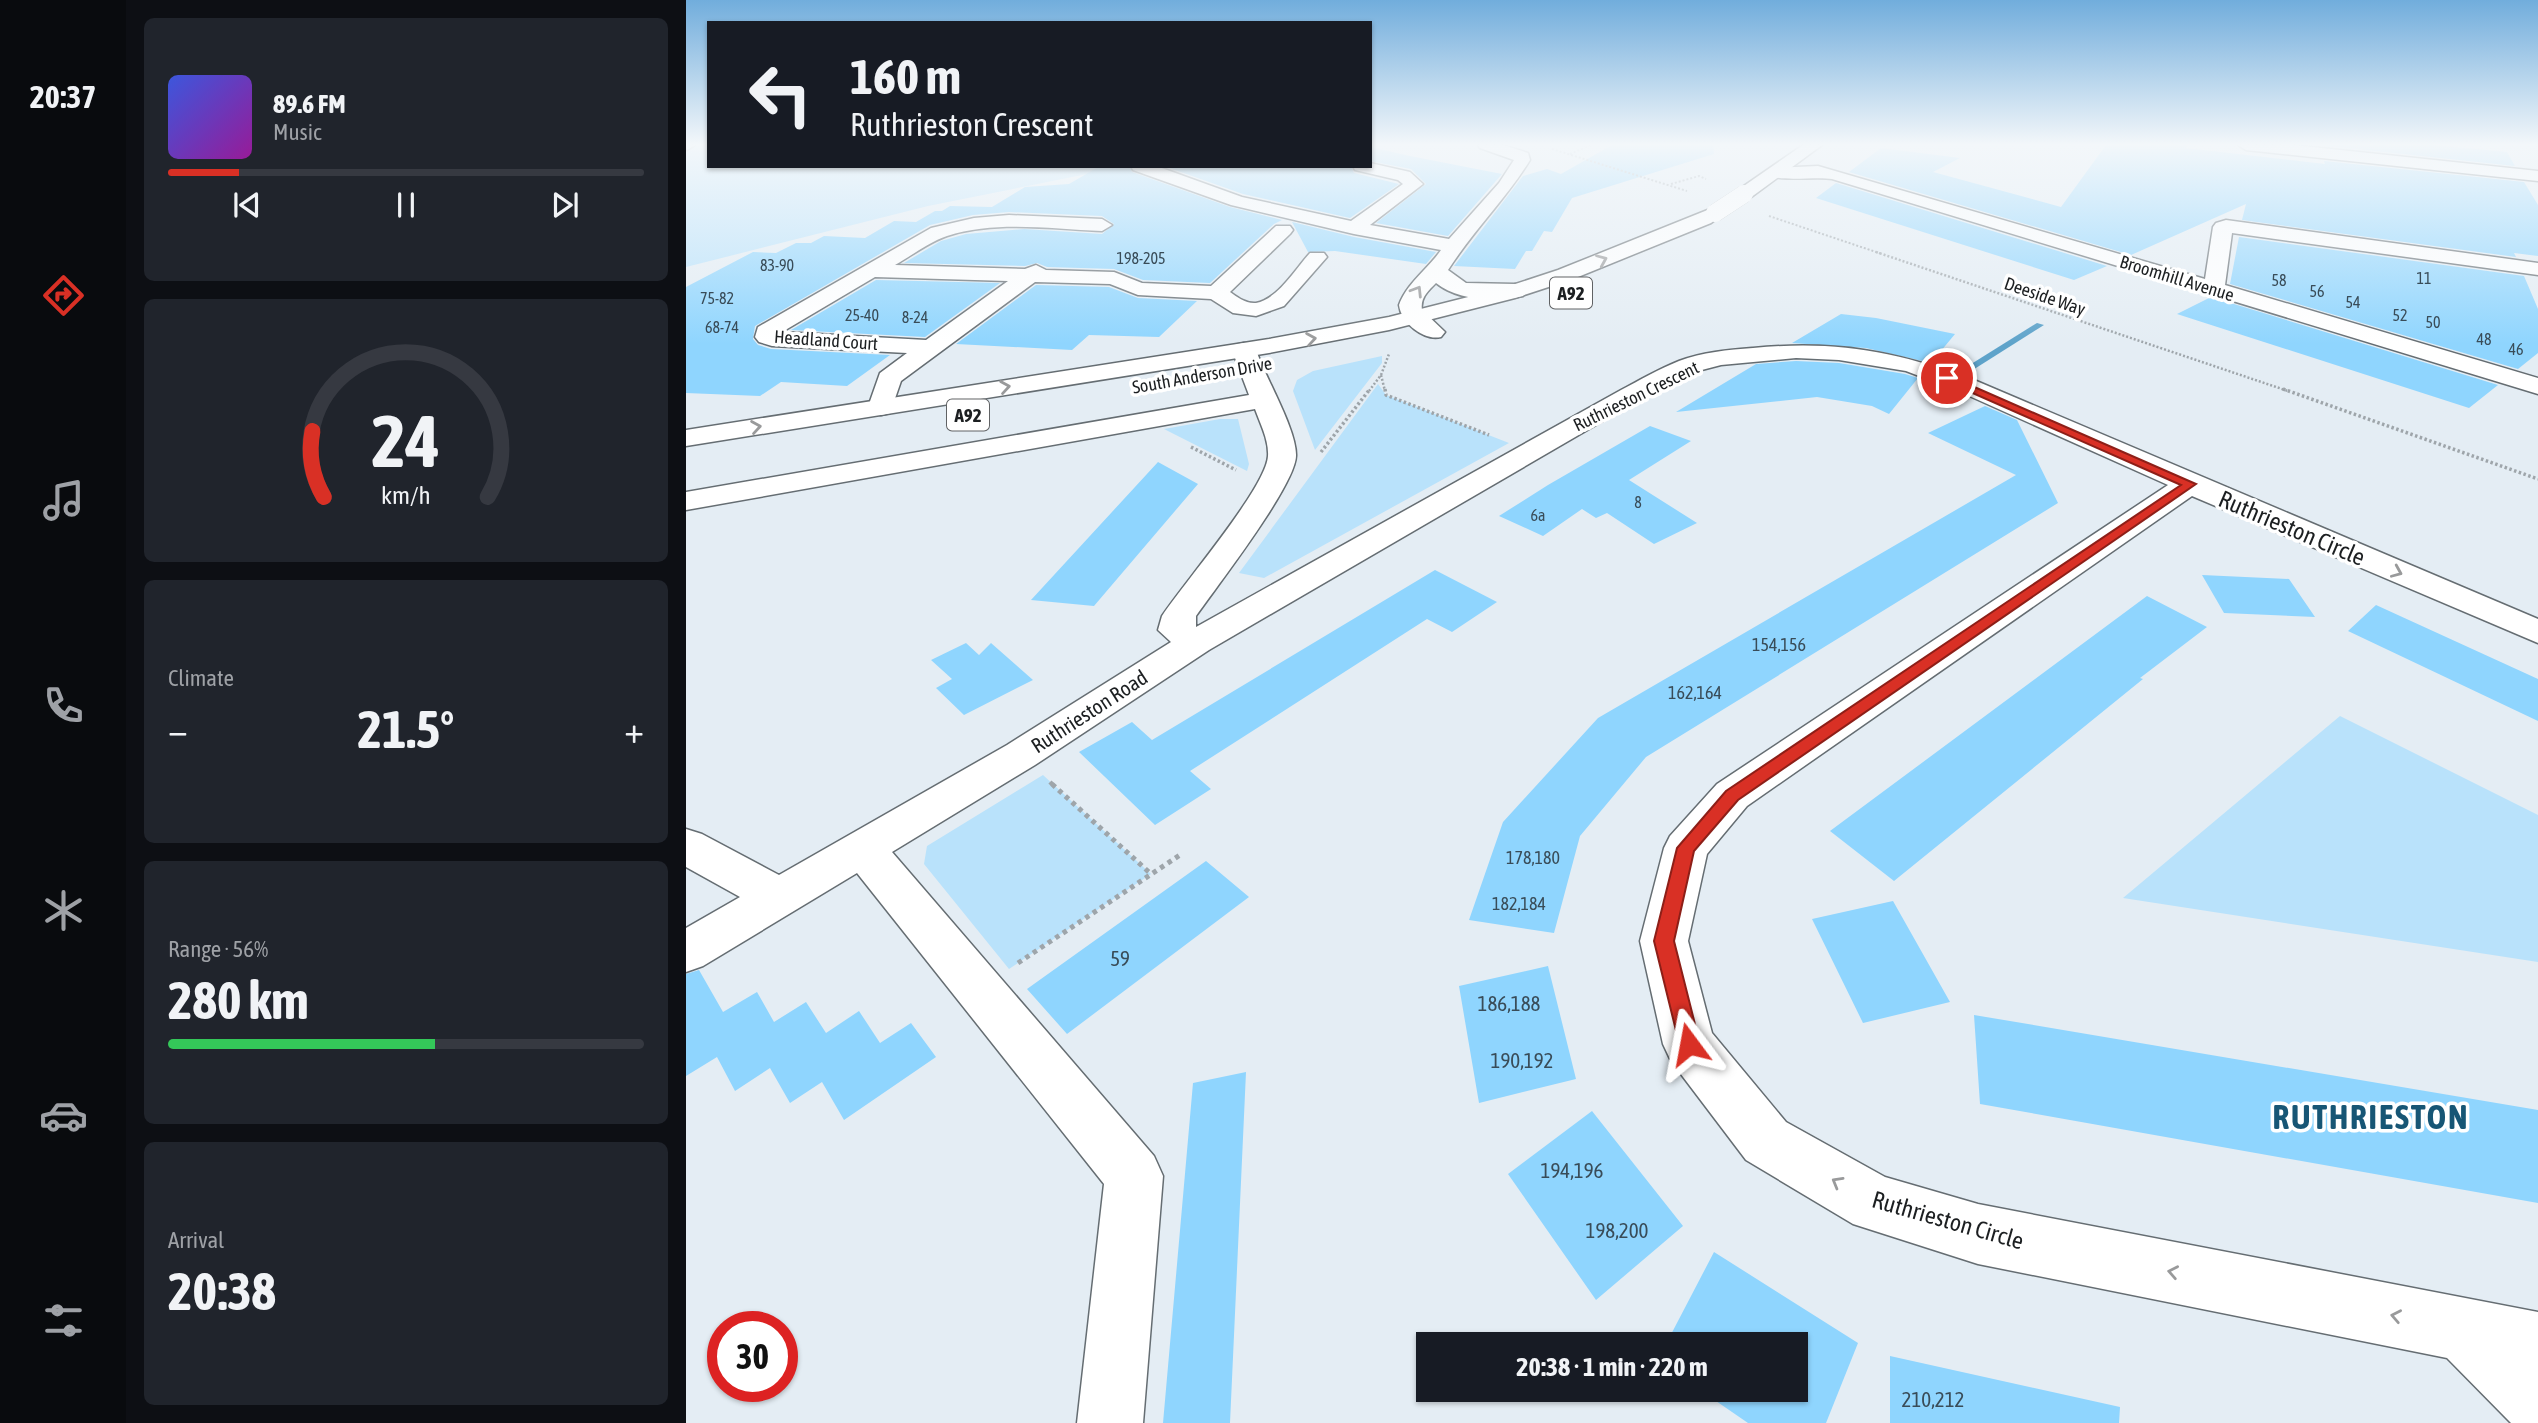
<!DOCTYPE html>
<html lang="en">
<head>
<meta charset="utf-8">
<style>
  :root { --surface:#171b24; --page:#20242c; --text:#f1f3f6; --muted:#9ea1a6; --line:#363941; --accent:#d93025 }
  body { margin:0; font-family:"Asap Condensed",sans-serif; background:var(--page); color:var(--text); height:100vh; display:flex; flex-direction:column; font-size:26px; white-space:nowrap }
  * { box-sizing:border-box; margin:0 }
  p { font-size:23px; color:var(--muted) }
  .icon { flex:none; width:38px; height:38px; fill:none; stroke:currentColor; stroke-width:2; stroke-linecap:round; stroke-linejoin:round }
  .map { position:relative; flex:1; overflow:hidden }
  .panel { display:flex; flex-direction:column; gap:18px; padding:18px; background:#0d0f14; width:560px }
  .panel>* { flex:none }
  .hud { position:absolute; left:21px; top:21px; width:665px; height:147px; border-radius:0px; box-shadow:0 2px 5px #0004; background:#171b24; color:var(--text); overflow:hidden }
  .speed { position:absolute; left:21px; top:1311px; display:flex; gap:14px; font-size:35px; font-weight:700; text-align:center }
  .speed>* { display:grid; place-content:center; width:91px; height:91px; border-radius:50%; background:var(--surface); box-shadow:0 2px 5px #0004; line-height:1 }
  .speed .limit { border:10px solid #d22; background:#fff; color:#111 }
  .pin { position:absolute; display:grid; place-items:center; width:60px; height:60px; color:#fff; margin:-30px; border:4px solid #fff; border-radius:50%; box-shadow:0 2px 7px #0007 }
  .me { position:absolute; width:77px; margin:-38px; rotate:347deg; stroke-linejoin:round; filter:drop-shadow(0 0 5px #0008) }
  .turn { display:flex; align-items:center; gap:24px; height:147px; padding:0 28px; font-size:32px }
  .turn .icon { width:91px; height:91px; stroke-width:2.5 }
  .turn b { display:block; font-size:49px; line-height:60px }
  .big { font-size:52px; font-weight:700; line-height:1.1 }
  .panel .tile { flex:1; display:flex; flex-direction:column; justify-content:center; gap:10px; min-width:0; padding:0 24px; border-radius:10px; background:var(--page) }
  .panel .dial { align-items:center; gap:0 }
  .dial svg { height:182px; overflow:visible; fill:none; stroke:var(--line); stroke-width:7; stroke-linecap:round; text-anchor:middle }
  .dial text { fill:var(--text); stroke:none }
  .song { display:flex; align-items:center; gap:21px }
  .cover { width:84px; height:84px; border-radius:10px; background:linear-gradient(135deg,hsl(230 70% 55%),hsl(300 70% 35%)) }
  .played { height:7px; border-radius:4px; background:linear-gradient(90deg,var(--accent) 15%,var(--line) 15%) }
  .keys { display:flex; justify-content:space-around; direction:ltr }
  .heat { display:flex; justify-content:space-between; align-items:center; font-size:38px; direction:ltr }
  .charge { height:10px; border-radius:5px; background:linear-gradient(90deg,#34c759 56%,var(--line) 0) }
  .trip { position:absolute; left:730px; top:1332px; width:392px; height:70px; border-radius:0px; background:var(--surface); box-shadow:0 2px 5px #0004; font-weight:700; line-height:70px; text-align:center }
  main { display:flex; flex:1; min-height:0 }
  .tabs { display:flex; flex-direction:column; width:126px; justify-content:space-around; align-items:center; background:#090b0e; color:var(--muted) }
  .tabs .icon { width:49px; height:49px }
  .tabs .active { color:var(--accent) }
  .tabs b { font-size:32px; color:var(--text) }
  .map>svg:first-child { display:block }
  .green { fill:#b9e2fb }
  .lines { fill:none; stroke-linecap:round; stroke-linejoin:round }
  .stream { fill:#5ea3ca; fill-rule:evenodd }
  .building { fill:#8fd5fe }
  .minor-casing { stroke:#656d72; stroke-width:3 }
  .major-casing { stroke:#656d72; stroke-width:3 }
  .path-far4 { stroke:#9ea5aa; stroke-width:2; stroke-dasharray:2 2; stroke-linecap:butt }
  .path-far3 { stroke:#9ea5aa; stroke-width:2.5; stroke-dasharray:2 2; stroke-linecap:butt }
  .path-far2 { stroke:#9ea5aa; stroke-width:3.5; stroke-dasharray:2.5 2.5; stroke-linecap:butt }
  .path-far1 { stroke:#9ea5aa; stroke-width:4.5; stroke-dasharray:3.5 3.5; stroke-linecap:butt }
  .path { stroke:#9ea5aa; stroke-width:5; stroke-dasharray:4.5 4.5; stroke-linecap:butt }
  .minor { fill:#fff; fill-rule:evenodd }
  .major { fill:#fff; fill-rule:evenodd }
  .major-bridge-casing { stroke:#656d72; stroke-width:18; stroke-linecap:butt }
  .major-bridge { stroke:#fff; stroke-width:18 }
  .oneway { stroke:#999a9b }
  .route { fill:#d93025; stroke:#8d1f18; stroke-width:2 }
  .labels { text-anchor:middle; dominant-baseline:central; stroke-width:7; stroke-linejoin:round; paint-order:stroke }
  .far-number-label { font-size:16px; fill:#394c58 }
  .far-street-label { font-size:18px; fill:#1c1f21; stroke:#fff }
  .number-label { font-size:18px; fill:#394c58 }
  .shield { fill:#fff; stroke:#606264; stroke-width:2 }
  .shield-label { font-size:19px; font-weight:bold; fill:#1c1f21 }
  .street-label { font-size:21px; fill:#1c1f21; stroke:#fff }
  .near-number-label { font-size:21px; fill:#394c58 }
  .near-street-label { font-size:24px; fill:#1c1f21; stroke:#fff }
  .near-district-label { font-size:33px; font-weight:bold; letter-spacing:2px; fill:#175675; stroke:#fff }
</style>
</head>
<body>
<main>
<nav class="tabs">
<b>20:37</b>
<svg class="icon active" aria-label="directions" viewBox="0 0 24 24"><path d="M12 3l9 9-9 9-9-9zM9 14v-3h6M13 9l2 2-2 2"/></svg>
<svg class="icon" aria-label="music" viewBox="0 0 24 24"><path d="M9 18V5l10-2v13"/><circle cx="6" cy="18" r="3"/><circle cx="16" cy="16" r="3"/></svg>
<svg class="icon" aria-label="phone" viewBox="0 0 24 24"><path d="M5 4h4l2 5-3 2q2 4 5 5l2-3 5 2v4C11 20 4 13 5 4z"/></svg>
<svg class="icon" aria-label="climate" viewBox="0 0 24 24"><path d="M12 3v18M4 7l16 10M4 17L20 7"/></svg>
<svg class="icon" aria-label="car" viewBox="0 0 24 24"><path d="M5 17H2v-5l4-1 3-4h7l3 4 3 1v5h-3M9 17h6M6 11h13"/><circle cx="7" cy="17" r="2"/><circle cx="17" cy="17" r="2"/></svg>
<svg class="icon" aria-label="filters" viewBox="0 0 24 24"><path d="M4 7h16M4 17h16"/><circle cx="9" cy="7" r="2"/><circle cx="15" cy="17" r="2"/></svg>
</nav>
<section class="panel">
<div class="tile">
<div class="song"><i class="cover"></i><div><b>89.6 FM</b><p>Music</p></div></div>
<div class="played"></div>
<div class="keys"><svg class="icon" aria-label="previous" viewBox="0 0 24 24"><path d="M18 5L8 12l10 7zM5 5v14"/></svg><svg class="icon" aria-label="pause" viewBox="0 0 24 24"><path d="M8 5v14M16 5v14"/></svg><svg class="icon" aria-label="next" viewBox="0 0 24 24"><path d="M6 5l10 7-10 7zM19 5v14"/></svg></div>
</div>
<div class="tile dial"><svg viewBox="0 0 100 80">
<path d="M14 69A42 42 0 1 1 86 69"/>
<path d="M14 69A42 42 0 0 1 9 40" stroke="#d93025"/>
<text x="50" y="56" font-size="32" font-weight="700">24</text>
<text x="50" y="72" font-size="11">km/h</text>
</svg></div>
<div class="tile"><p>Climate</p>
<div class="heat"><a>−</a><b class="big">21.5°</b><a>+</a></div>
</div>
<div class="tile"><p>Range · 56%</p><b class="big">280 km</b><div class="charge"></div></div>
<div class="tile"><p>Arrival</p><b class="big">20:38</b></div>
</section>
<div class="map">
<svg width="1852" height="1423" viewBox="0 0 1852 1423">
  <rect width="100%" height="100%" fill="#e4edf4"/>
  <path class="green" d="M 0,145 L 23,145 L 23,166 L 441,166 L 242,206 L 0,267 Z
    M 696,356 L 696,363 L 629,450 L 607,391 L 611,380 L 627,371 Z
    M 692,384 L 700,395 L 823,443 L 578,578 L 553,573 Z
    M 534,419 L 552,419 L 563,464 L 561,471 L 478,429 Z
    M 1654,716 L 1852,815 L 1852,962 L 1437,898 Z
    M 357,775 L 465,874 L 323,969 L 238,864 L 241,846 Z"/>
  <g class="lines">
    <path class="stream" d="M 1351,323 L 1358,325 L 1282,373 L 1274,371 Z"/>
  </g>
  <path class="building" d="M 926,145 L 1027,145 L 1028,154 L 886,198 L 866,232 L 858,231 L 846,251 L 840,251 L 829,269 L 768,266 L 837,176 L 861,169 L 875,174 Z
    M 1420,145 L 1501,145 L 1500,148 L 1639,164 L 1638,161 L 1838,182 L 1852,205 L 1852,256 L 1828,253 L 1830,257 L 1556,220 L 1560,204 L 1445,255 L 1163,172 L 1195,148 L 1274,158 L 1247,172 L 1375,207 Z
    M 1634,145 L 1748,145 L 1821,152 L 1829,166 Z
    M 684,147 L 724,156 L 816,174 L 762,236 L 690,223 L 740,184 L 725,169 L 684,161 Z
    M 414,166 L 443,166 L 446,172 L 544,207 L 596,220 L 588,224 L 524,283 L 457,280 L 428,269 L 361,267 L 351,263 L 339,266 L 218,263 L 255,241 L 280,234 L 338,229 L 416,234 L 428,224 L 416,216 L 323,212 L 287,215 L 244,225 L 69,326 L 67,339 L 72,345 L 85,349 L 204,355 L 161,386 L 95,382 L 74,396 L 0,393 L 0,287 L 67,252 L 90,253 L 110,243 L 125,243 L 138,236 L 179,238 L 208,221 L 230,222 L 249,211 L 256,211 L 264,206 L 306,207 L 339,187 L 383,184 Z
    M 478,166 L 665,166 L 668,173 L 713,184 L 664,218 L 557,194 Z
    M 1150,183 L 1421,266 L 1388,280 L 1130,198 Z
    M 606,222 L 668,237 L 750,252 L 740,264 L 649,251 L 622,252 Z
    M 1553,237 L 1838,276 L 1852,309 L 1852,353 L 1832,369 L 1544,284 Z
    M 190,280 L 314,283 L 239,337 L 105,330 Z
    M 350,285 L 423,287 L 452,298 L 511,301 L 473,337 L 403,335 L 386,350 L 270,344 Z
    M 1525,297 L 1812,385 L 1783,408 L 1491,314 Z
    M 1155,314 L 1190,318 L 1269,334 L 1245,363 L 1180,348 L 1106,343 Z
    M 1110,361 L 1153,363 L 1219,374 L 1232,378 L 1203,414 L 1186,406 L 1131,397 L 990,412 L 1070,364 Z
    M 1299,406 L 1331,420 L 1372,503 L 960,757 L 894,836 L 868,933 L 783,920 L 817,822 L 912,718 L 1330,475 L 1242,433 Z
    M 964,426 L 1005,441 L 943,480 L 1011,523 L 968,544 L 921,513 L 910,518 L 896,509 L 857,536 L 813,516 L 862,485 Z
    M 472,462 L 512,484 L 408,606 L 345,600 Z
    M 749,570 L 811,602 L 766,632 L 741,619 L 504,771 L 525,789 L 469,825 L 393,752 L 446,722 L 466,740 Z
    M 1516,575 L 1603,579 L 1629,617 L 1538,613 Z
    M 1461,596 L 1521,627 L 1454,678 L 1457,679 L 1208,881 L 1144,831 Z
    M 1690,605 L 1852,679 L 1852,721 L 1662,631 Z
    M 280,643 L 293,655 L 305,643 L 347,680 L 278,715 L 250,688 L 266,679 L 245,660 Z
    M 520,861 L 563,897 L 381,1034 L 341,989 Z
    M 1207,901 L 1264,1002 L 1177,1023 L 1126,919 Z
    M 862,966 L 890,1079 L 793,1103 L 773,986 Z
    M 13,970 L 37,1012 L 71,992 L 88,1022 L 120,1002 L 140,1033 L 173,1011 L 194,1043 L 225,1023 L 250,1057 L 158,1120 L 136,1082 L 104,1103 L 84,1068 L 49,1091 L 31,1057 L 0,1076 L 0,974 Z
    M 1288,1015 L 1852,1110 L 1852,1203 L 1294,1104 Z
    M 560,1072 L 544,1423 L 477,1423 L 507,1083 Z
    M 906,1111 L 997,1226 L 910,1300 L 822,1174 Z
    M 1028,1252 L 1172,1343 L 1140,1423 L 1062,1423 L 1014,1390 L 1110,1390 L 1110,1344 L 980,1344 Z
    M 1204,1356 L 1434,1407 L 1433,1423 L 1204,1423 Z"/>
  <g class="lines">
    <g class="minor-casing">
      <path id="minor" d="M 0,145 L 9,145 L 1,150 Z
        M 792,145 L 817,145 L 842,153 L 844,160 C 820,199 787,231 762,270 L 780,283 L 829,284 L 837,286 L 840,291 L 837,296 C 810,302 772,301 750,283 C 742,291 734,298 736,310 L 759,332 L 755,337 C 738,341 715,323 713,305 C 721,283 742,269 755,250 L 668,234 L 545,205 L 447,170 L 445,166 L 470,166 L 556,197 L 665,221 L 717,184 L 712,180 L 669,170 L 667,166 L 684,166 L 684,163 L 724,172 L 737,184 L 684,225 L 763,239 L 813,183 L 828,160 L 794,148 Z
        M 1552,145 L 1607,145 L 1852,171 L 1852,181 L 1560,150 Z
        M 1132,166 L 1519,279 L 1527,227 L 1530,223 L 1540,220 L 1852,263 L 1852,275 L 1546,233 L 1539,285 L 1852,378 L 1852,394 L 1146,179 C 1129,176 1089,183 1079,173 L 1088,168 Z
        M 323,215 L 416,219 L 426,225 L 416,231 C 365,229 310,220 261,236 C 243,242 225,256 209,265 L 339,269 L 350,265 L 360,270 L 428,272 L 456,283 L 525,286 L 590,226 L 604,226 L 607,230 L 604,234 L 544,292 C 551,297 560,304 570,303 C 592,299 610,268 624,253 L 638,253 L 641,257 L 598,306 L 570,316 L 547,313 L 525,299 L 452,295 L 424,284 L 349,282 L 215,381 L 204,413 L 195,415 L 186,413 L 182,407 L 194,373 L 221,353 L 86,346 L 73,342 L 69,337 L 72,327 L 245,228 L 288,218 ZM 189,277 L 322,281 L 240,340 L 96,332 Z
        M 558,343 L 567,345 L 570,350 C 579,377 611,430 610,456 C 609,486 531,586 510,616 L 510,627 L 935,390 C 954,380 973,369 993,361 C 1016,352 1042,350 1067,348 C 1150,340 1210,351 1288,380 L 1852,619 L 1852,643 L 1506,496 L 1061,806 L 1021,854 L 1002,941 L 1026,1033 L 1100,1122 L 1199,1177 L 1292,1204 L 1852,1312 L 1852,1423 L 1825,1423 L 1761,1358 L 1292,1264 L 1167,1224 L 1060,1160 L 985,1061 L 977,1044 L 954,941 L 978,848 L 984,836 L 1031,784 L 1482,485 L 1270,390 L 1220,371 L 1153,360 L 1110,358 L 1035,365 L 1012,371 L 953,400 L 523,650 L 349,765 L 206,852 L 468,1156 L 477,1176 L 457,1423 L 391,1423 L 418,1184 L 171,873 L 17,966 L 0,972 L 0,928 L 54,897 L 0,867 L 0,829 L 16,834 L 93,875 L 321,745 L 485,642 L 472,630 L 476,616 C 497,584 580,488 582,456 C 583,440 574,423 569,409 L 0,510 L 0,492 L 563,395 L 546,350 L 549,345 Z"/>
    </g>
    <g class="major-casing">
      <path id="major" d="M 1117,145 L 1136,145 L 1064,198 L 1052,198 L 1049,194 L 1052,190 Z
        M 1029,207 L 1038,213 L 1025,223 L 887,279 L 829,298 L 703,330 L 583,353 L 0,446 L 0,430 L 583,339 L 703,317 L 814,289 L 872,270 Z"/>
    </g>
    <path class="path-far4" d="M 866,149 L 1001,191
      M 884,154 L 905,145
      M 985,184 L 1013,176 L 1020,179
      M 1083,216 L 1196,254"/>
    <path class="path-far3" d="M 1190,252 L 1602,391
      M 695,375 L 699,391
      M 683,391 L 695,375 L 703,354"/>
    <path class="path-far2" d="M 699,389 L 700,395 L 803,435
      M 1597,389 L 1852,479
      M 505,447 L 550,470
      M 635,452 L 684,389"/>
    <path class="path-far1" d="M 364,782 L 368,786"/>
    <path class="path" d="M 366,784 L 465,874
      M 332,963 L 494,855"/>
    <use href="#minor" class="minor"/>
    <use href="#major" class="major"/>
    <g class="major-bridge-casing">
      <path id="major-bridge" d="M 1029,213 L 1058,194"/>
    </g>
    <use href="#major-bridge" class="major-bridge"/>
  </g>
  <defs><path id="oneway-chevron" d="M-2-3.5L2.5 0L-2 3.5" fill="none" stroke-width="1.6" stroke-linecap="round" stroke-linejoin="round" transform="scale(1.75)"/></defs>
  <g class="oneway">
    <use href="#oneway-chevron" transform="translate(916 260) rotate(-23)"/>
    <use href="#oneway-chevron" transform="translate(731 291) rotate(-58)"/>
    <use href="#oneway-chevron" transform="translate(625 339) rotate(-9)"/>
    <use href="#oneway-chevron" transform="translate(319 387) rotate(-9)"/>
    <use href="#oneway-chevron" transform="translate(70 427) rotate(-9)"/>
    <use href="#oneway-chevron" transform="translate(1711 572) rotate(23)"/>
    <use href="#oneway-chevron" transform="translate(1151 1182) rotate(-150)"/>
    <use href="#oneway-chevron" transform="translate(1487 1272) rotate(-169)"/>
    <use href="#oneway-chevron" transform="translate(1710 1316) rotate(-169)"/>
  </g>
  <linearGradient id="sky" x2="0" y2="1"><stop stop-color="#71addc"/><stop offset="0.42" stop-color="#f3f7fa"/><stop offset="1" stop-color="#f3f7fa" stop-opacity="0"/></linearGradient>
  <rect width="1852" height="344" fill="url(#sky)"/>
  <path class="route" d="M 1261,375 L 1510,484 L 1052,800 L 1008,851 L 988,941 L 1014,1044 L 1010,1051 L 1003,1054 L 995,1051 L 968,941 L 991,848 L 1040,791 L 1495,485 L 1257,380 L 1256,378 Z"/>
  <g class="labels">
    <g class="far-number-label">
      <text x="455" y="258">198-205</text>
      <text x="91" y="265">83-90</text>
      <text x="1738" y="278">11</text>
      <text x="1593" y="280">58</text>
      <text x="1631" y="291">56</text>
      <text x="31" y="298">75-82</text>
      <text x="1667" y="302">54</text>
      <text x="176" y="315">25-40</text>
      <text x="1714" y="315">52</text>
      <text x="229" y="317">8-24</text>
      <text x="1747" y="322">50</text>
      <text x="36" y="327">68-74</text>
      <text x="1798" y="339">48</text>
      <text x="1830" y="349">46</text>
      <text x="952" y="502">8</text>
      <text x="852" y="515">6a</text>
    </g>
    <g class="far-street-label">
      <text transform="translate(1491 278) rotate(17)">Broomhill Avenue</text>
      <text transform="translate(1359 296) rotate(19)">Deeside Way</text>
      <text transform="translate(140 340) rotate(4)">Headland Court</text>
      <text transform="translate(516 375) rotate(-10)">South Anderson Drive</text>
      <text transform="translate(950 396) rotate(-26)">Ruthrieston Crescent</text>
    </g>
    <g class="number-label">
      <text x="1093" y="644">154,156</text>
      <text x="1009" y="692">162,164</text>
      <text x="847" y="857">178,180</text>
      <text x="833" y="903">182,184</text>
    </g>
    <g class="shield">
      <rect x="864" y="277.5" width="42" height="31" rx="5"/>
      <rect x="261" y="399.5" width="42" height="31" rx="5"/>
    </g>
    <g class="shield-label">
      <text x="885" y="293">A92</text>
      <text x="282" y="415">A92</text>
    </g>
    <g class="street-label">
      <text transform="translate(403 711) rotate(-33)">Ruthrieston Road</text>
    </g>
    <g class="near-number-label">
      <text x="434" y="958">59</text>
      <text x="823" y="1003">186,188</text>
      <text x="836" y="1060">190,192</text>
      <text x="886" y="1170">194,196</text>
      <text x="931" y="1230">198,200</text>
      <text x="1247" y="1399">210,212</text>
    </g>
    <g class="near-street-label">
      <text transform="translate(1606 528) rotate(23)">Ruthrieston Circle</text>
      <text transform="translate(1262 1220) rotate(16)">Ruthrieston Circle</text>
    </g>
    <g class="near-district-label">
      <text x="1685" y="1117">RUTHRIESTON</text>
    </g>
  </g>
</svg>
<div class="speed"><div class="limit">30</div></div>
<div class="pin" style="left:1261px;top:378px;background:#d93025"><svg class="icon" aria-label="arrive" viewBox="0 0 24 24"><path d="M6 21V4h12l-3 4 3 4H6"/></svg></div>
<svg class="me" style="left:1003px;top:1044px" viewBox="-20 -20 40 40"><path d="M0-17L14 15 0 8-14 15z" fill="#d93025" stroke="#fff" stroke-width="4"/></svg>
<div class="trip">20:38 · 1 min · 220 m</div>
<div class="hud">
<div class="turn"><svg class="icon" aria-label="left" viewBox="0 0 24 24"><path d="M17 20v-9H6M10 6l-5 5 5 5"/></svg><div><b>160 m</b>Ruthrieston Crescent</div></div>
</div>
</div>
</main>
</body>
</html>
